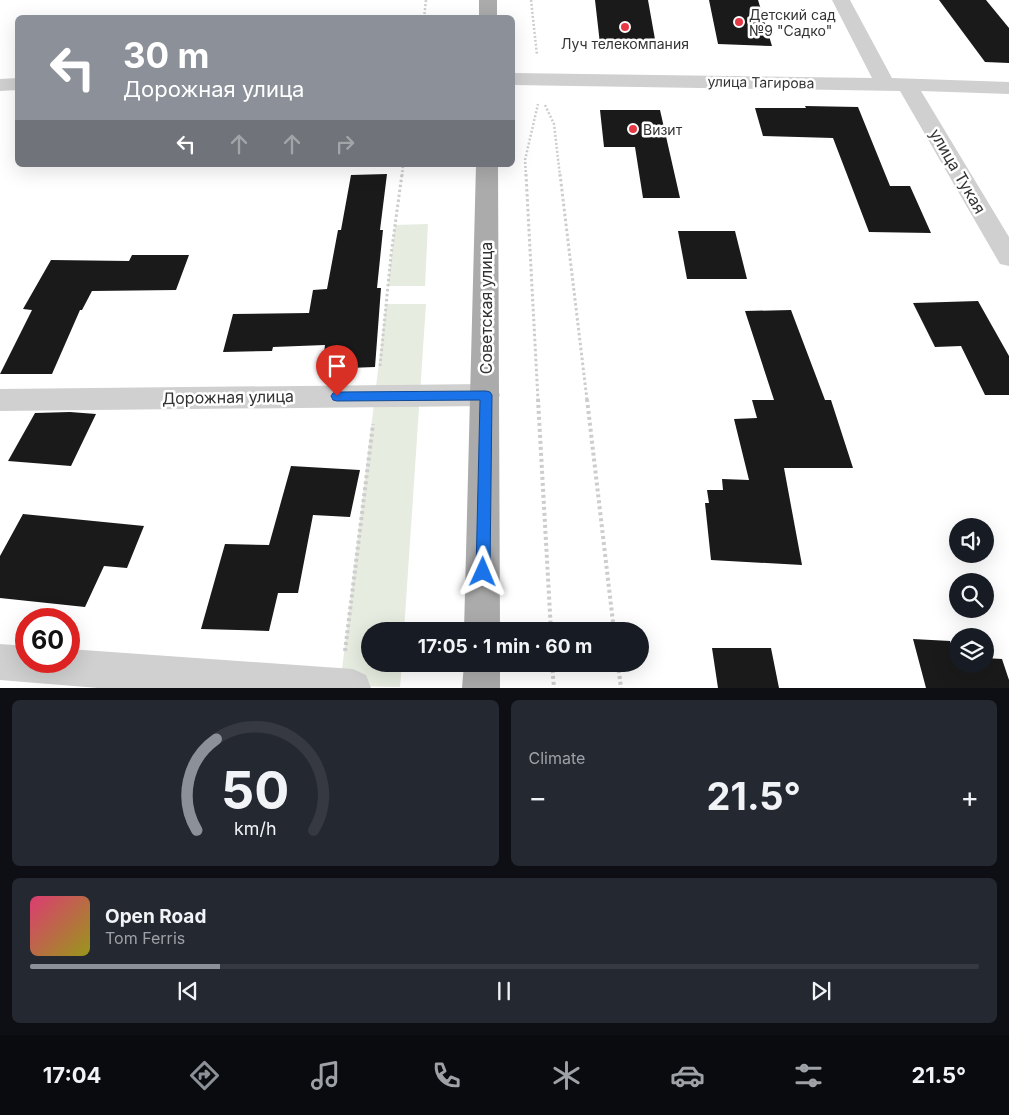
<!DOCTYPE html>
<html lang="en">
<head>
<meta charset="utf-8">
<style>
  :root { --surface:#171b24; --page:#242831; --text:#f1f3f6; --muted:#9ea1a6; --line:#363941; --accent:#8c9099 }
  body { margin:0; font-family:Inter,sans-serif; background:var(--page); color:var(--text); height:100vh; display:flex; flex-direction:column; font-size:19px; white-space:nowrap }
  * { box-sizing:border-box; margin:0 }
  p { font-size:16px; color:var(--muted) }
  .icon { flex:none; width:28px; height:28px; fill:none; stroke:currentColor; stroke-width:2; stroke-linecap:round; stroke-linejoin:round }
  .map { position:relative; height:688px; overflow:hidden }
  .details { display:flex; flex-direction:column; gap:12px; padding:12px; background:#0d0f14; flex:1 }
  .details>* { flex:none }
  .top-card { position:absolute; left:15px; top:15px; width:500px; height:152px; border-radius:8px; box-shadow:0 5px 20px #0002; background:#8c9099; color:#fff; overflow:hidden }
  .controls { position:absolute; left:949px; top:518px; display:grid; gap:10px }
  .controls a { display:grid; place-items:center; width:45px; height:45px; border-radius:50%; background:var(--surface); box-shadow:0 5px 20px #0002; font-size:25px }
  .speed { position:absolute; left:15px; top:608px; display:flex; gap:10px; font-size:25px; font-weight:700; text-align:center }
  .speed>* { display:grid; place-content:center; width:65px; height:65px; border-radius:50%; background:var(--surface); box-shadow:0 5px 20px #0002; line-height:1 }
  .speed .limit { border:8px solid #d22; background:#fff; color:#111 }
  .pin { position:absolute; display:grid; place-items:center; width:42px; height:42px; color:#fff; margin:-51px -21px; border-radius:50% 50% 50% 0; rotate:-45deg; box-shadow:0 0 5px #0007 }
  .pin .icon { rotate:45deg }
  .me { position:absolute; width:55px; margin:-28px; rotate:1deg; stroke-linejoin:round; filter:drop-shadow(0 0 4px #0008) }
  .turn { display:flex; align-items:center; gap:18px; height:105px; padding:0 25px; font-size:22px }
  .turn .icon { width:65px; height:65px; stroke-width:2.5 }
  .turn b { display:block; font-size:35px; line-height:42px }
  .lanes { display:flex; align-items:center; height:48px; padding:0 25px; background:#0003; justify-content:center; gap:25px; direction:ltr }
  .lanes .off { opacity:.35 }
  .big { font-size:38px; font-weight:700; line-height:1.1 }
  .details .widget { flex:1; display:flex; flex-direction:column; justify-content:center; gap:8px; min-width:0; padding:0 18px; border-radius:8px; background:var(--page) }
  .details .dial { align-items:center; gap:0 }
  .dial svg { height:130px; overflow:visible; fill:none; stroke:var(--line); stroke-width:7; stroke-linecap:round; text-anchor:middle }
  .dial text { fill:var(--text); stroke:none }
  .song { display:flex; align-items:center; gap:15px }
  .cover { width:60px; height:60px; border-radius:8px; background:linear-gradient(135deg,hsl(340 70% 55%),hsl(60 70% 35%)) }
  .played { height:5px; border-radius:2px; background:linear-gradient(90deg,var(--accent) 20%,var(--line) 20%) }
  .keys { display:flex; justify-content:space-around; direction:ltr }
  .heat { display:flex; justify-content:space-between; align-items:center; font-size:28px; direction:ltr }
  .details .tiles { flex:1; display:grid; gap:12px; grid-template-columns:1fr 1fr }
  .widget:last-child { grid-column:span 2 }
  .trip { position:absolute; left:361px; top:622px; width:288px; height:50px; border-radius:25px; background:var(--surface); box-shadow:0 5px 20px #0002; font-weight:700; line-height:50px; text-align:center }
  .menu { display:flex; height:80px; justify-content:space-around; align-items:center; background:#090b0e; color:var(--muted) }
  .menu .icon { width:35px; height:35px }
  .menu .selected { color:var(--accent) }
  .menu b { font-size:22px; color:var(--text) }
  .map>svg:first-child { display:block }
  .green { fill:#e6ecdf }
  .building { fill:#1a1a1a }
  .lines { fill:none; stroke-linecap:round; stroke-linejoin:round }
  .path-far2 { stroke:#cdcdcd; stroke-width:2.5; stroke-dasharray:2 2; stroke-linecap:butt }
  .path-far1 { stroke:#cdcdcd; stroke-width:3; stroke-dasharray:2.5 2.5; stroke-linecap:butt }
  .path { stroke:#cdcdcd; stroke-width:4; stroke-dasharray:3 3; stroke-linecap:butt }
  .minor { fill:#d0d0d0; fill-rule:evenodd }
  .major { fill:#ababab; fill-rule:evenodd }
  .route { fill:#1a73e8; stroke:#114b97 }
  .poi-dot { fill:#e63946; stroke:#fff; stroke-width:2 }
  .labels { text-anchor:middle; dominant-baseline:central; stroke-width:5; stroke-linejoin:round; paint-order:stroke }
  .far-poi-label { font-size:14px; fill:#333; stroke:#fff; text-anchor:start }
  .far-street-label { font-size:14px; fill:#333; stroke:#fff }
  .street-label { font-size:16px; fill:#333; stroke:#fff }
</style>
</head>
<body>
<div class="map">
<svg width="1009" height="688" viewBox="0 0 1009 688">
  <rect width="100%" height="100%" fill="#fff"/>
  <path class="green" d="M 428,224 L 425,286 L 388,286 L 395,225 Z
    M 386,304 L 426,304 L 404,631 L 370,631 L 370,664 L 402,664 L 400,687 L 340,686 Z"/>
  <path class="building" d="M 595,0 L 648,0 L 656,45 L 600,44 Z
    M 709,0 L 758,0 L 772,46 L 718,44 Z
    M 939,0 L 986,0 L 1009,28 L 1009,63 L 985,62 Z
    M 805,106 L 858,107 L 890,186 L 910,186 L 931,233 L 869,232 L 833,138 L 763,136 L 755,108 L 806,108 Z
    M 600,110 L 660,110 L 680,198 L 643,198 L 635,147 L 604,147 Z
    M 387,174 L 380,230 L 383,230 L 377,288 L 381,288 L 375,367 L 322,369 L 325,345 L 273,347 L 272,351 L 223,352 L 233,314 L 309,313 L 313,290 L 327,289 L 338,230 L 341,230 L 351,175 Z
    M 678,231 L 735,231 L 747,279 L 687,279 Z
    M 132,255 L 189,255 L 176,290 L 92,291 L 82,310 L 80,310 L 52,374 L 0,374 L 32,310 L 23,309 L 51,260 L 129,261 Z
    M 978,301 L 1009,356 L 1009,395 L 985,395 L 961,346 L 935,347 L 913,303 Z
    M 791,310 L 825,400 L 831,400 L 853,468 L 784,468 L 802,565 L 711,560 L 705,503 L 709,503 L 707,490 L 723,490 L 722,479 L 749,480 L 734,419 L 757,418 L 752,400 L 774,400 L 745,311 Z
    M 70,412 L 96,414 L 71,466 L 8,461 L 35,413 Z
    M 291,466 L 360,470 L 350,517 L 313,515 L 298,593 L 278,593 L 269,631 L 201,629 L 225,544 L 269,545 Z
    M 23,514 L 144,526 L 127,568 L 104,566 L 85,607 L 0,598 L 0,556 Z
    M 913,639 L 950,641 L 955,656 L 958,656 L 958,664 L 985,664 L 985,658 L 1002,659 L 1009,680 L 1009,688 L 926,688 Z
    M 712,648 L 771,648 L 779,688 L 718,688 Z"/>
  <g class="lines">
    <path class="path-far2" d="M 531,0 L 537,55
      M 424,18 L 426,0
      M 545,105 L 554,124 L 560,176
      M 402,176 L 403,165
      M 526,176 L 525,160 L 538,104"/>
    <path class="path-far1" d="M 526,174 L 538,400
      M 560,174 L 587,400
      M 380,366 L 391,255 L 402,174"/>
    <path class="path" d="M 538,399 L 551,631
      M 587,399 L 614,631
      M 345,651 L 373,424
      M 552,664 L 554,688
      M 618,664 L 621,688"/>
    <path class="minor" d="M 832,0 L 850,0 L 892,78 L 1009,82 L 1009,94 L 921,91 L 1009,237 L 1009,266 L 1000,264 L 900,91 L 512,85 L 512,73 L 872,78 Z
      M 18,78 L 18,90 L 0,91 L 0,79 Z
      M 486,384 L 496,387 L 500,395 L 496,403 L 486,406 L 0,411 L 0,389 Z
      M 0,644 L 26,646 L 26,661 L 69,661 L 69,649 L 353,669 L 366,675 L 371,688 L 98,688 L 0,680 Z"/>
    <path class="major" d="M 479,0 L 497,0 L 497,18 L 479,18 Z
      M 476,165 L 498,165 L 500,631 L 464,631 Z
      M 464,664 L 500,664 L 500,688 L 462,688 Z"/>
  </g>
  <path class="route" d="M 486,391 L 490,392 L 492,395 L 490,572 L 488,577 L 483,579 L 478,577 L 476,572 L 480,400 L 337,401 L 333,400 L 331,396 L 333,393 L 337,392 Z"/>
  <g class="poi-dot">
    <circle cx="739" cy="22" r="5"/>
    <circle cx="625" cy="27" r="5"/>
    <circle cx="633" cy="129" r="5"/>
  </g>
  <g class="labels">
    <g class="far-poi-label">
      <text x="749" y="14">Детский сад<tspan x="749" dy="16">№9 "Садко"</tspan></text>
      <text x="625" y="43" text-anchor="middle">Луч телекомпания</text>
      <text x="643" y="129">Визит</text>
    </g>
    <g class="far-street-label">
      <text transform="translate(761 82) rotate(1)">улица Тагирова</text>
    </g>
    <g class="street-label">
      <text transform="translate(958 171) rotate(60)">улица Тукая</text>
      <text transform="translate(486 308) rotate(-90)">Советская улица</text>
      <text transform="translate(228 397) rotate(-1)">Дорожная улица</text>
    </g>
  </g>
</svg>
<div class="controls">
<a><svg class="icon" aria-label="sound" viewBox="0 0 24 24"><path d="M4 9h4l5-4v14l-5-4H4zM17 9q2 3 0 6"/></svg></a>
<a><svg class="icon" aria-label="search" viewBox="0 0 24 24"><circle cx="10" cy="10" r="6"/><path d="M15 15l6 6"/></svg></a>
<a><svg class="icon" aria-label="layers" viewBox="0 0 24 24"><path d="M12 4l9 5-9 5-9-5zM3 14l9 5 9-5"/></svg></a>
</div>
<div class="speed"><div class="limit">60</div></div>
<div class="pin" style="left:337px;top:396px;background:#d93025"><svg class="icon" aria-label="arrive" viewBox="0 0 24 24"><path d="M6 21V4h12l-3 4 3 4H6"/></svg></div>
<svg class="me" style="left:483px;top:572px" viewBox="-20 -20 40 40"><path d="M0-17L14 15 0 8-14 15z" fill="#1a73e8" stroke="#fff" stroke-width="4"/></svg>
<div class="trip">17:05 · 1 min · 60 m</div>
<div class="top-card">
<div class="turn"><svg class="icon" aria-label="left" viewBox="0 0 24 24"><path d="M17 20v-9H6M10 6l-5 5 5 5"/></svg><div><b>30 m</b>Дорожная улица</div></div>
<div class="lanes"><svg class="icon" aria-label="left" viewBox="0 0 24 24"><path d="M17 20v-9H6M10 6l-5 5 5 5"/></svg><svg class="icon off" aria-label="ahead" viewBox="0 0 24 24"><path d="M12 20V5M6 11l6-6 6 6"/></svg><svg class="icon off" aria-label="ahead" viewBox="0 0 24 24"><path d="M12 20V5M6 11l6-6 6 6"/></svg><svg class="icon off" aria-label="right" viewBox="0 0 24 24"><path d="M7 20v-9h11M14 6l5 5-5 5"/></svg></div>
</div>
</div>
<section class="details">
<div class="tiles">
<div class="widget dial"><svg viewBox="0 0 100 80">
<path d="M14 69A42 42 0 1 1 86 69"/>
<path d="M14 69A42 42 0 0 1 26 13" stroke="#8c9099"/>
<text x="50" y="56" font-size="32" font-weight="700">50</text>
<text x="50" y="72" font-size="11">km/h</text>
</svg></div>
<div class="widget"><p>Climate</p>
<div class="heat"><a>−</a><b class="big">21.5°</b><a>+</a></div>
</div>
<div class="widget">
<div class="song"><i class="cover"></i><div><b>Open Road</b><p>Tom Ferris</p></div></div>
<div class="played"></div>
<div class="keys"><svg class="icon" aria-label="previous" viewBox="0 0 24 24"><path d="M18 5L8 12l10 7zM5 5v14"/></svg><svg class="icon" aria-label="pause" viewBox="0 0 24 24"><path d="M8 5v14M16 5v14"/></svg><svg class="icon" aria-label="next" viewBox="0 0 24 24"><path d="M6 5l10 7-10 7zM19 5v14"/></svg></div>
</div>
</div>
</section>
<nav class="menu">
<b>17:04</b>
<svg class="icon selected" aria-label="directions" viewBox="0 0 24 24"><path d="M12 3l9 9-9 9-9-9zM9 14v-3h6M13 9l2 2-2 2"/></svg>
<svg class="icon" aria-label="music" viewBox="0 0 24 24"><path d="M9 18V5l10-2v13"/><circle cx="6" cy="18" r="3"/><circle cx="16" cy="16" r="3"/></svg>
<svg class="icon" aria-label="phone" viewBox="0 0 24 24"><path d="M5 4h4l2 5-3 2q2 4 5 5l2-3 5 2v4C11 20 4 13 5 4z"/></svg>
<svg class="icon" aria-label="climate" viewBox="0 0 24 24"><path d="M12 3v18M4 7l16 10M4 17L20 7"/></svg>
<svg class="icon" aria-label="car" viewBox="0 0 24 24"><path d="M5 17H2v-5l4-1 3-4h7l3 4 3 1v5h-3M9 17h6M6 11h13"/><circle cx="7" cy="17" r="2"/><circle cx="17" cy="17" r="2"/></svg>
<svg class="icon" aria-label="filters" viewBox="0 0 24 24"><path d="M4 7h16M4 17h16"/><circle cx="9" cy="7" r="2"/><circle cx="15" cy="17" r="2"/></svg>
<b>21.5°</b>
</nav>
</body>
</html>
